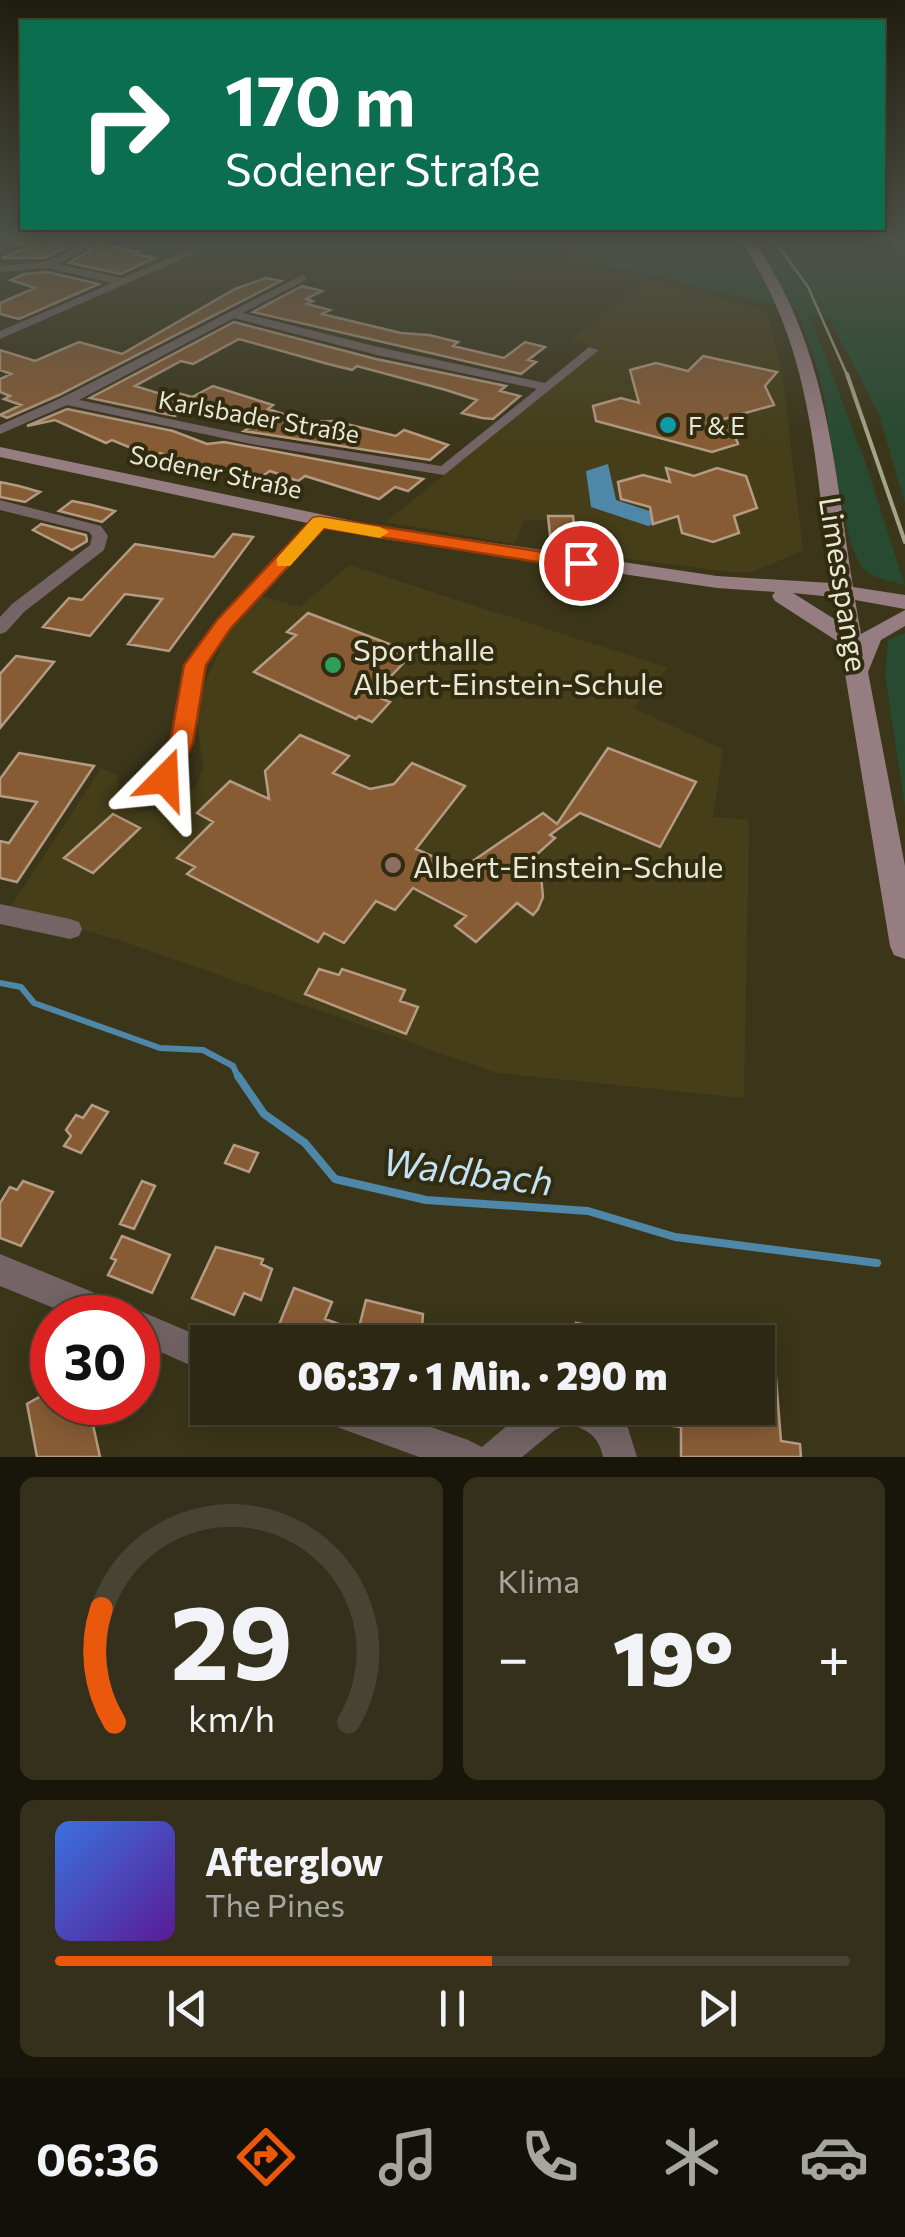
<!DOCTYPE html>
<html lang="de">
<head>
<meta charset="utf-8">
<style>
  :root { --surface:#2c2813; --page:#34301c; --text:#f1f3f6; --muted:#a6a6a0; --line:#484433; --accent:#ea580c }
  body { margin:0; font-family:Commissioner,sans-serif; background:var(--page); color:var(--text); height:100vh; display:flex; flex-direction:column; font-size:38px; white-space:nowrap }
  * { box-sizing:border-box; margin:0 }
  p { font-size:32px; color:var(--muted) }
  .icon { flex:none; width:55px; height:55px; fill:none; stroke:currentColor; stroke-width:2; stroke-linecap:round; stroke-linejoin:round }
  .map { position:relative; height:1457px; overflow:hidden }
  .sheet { display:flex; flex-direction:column; gap:20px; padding:20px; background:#18160a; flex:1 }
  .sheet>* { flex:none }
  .guide { position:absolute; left:20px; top:20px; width:865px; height:210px; border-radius:0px; box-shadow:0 5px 25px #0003,0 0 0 2px var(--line); background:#0b6e4f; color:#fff; overflow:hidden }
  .speed { position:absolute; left:30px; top:1295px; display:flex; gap:20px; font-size:50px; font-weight:700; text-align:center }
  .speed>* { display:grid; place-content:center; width:130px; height:130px; border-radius:50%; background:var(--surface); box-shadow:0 5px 25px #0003,0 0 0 2px var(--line); line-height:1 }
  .speed .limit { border:15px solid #d22; background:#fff; color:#111 }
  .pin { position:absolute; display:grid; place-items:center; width:85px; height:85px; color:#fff; margin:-42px; border:5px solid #fff; border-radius:50%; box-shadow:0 2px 10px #0007 }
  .me { position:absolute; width:110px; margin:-55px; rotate:21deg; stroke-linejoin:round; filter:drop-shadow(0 0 8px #0008) }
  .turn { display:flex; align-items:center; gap:35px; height:210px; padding:0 40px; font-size:45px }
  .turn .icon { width:130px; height:130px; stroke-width:2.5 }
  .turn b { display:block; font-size:70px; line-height:85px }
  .big { font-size:75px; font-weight:800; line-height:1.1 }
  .sheet .tile { flex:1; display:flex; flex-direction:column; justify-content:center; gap:15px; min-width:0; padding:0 35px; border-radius:15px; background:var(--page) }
  .sheet .dial { align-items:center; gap:0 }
  .dial svg { height:260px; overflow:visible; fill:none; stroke:var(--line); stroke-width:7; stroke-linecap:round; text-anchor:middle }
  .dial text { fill:var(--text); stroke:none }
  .song { display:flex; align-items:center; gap:30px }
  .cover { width:120px; height:120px; border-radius:15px; background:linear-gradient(135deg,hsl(220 70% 55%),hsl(270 70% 35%)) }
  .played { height:10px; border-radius:5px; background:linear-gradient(90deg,var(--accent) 55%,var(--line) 55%) }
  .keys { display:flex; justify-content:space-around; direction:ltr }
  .heat { display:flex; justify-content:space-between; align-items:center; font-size:55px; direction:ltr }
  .sheet .tiles { flex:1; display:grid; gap:20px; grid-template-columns:1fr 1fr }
  .tile:last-child { grid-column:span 2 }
  .trip { position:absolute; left:190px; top:1325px; width:585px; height:100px; border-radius:0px; background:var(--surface); box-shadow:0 5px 25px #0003,0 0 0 2px var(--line); font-weight:800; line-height:100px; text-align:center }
  .menu { display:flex; height:160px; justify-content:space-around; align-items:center; background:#121008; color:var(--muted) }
  .menu .icon { width:70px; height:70px }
  .menu .selected { color:var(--accent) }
  .menu b { font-size:45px; color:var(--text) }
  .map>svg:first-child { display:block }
  .built { fill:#453e19 }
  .green { fill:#284a30 }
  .water { fill:#4f87a8 }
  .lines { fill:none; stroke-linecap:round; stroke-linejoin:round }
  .stream-far1 { stroke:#4f87a8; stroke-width:6 }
  .stream { stroke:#4f87a8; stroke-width:8 }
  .building { fill:#875c35; stroke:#b69b84; stroke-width:2.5 }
  .street { fill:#746466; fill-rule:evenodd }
  .secondary { fill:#967d81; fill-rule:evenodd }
  .rail-far1 { stroke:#a6a38d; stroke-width:2.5 }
  .rail { stroke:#a6a38d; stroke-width:4 }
  .route { fill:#ea580c; stroke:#983908; stroke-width:2.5 }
  .slow { fill:#f59e0b }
  .culture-dot { fill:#0f9aa8; stroke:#312c0f; stroke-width:4 }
  .leisure-dot { fill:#2e9e5b; stroke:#312c0f; stroke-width:4 }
  .education-dot { fill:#8d6e63; stroke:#312c0f; stroke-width:4 }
  .labels { text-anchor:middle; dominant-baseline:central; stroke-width:8; stroke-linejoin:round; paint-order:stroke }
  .far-street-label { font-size:25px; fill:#e9e7d6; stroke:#312c0f }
  .far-poi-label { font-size:25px; fill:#e9e7d6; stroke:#312c0f; text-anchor:start }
  .street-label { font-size:30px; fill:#e9e7d6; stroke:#312c0f }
  .poi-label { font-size:30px; fill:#e9e7d6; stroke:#312c0f; text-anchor:start }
  .near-water-label { font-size:38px; font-style:italic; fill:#c3e2f6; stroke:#312c0f }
</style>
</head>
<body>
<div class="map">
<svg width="905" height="1457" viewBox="0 0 905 1457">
  <rect width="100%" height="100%" fill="#3b3619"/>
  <path class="built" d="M 647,280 L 766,310 L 783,379 L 803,551 L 749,573 L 723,571 L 549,549 L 547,520 L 524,520 L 515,544 L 386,522 L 599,349 L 571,340 Z
    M 349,565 L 668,668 L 633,708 L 723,749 L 713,817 L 749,820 L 744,1098 L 497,1073 L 119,940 L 9,910 L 101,768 L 117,775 L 121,800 L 139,812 L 173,806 L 197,784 L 203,768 L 197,720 L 200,694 L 225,638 L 260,596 L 300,607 Z"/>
  <path class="green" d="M 579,237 L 905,237 L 905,504 L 879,415 L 830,319 L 809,314 L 865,461 L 905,586 C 891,579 874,580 863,568 C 843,546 830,427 823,392 C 817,364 808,337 796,310 L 569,256 Z
    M 905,633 L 905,807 L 885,675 L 888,640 Z"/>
  <path class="water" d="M 608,464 L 616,500 L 671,518 L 648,526 L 591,507 L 586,471 Z"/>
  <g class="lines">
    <path class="stream-far1" d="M 0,983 L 21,987 L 34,1003 L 160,1048 L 203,1050 L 233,1066 L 239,1079"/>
    <path class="stream" d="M 238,1076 L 264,1114 L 305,1143 L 335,1179 L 426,1200 L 588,1211 L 675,1237 L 877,1263"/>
  </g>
  <path class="building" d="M 13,238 L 44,238 L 65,249 L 44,258 L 2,258 L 29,247 L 12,243 Z
    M 79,239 L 139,252 L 135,254 L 154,258 L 121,274 L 69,263 L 90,251 Z
    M 47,272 L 99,284 L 19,319 L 0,314 L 0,303 L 35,288 L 11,280 L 24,274 Z
    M 266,278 L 281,281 L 59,395 L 7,418 L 0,415 L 21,405 L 4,399 L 10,396 L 0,392 L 0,379 L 11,374 L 0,370 L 0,350 L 35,361 L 79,342 L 122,354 L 235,289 Z
    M 302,286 L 322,291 L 306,299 L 313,301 L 307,304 L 330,310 L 322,314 L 401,333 L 429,335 L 458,342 L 453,346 L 504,358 L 525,342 L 545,347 L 528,360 L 536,362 L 521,374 L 253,312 Z
    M 234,322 L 376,359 L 506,386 L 500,391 L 520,396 L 493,419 L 482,418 L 462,413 L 477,400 L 446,390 L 357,366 L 352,370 L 328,364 L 239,339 L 193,364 L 181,361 L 135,386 L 170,397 L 178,393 L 192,397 L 213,386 L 273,405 L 268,409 L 308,422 L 334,421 L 396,436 L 404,430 L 448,445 L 430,460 L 244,431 L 261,421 L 201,401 L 175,416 L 90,398 Z
    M 703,356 L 777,372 L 765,386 L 774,405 L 713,422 L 732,427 L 738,444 L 712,452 L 596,421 L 593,406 L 621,398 L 639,403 L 630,370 L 656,363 L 688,371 Z
    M 67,409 L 173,431 L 207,444 L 224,442 L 423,479 L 408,491 L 395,487 L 379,499 L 305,476 L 298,481 L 270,471 L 255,481 L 160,453 L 153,457 L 112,440 L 106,443 L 55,420 L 27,426 Z
    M 666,468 L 694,476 L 717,468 L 746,476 L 757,508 L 734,516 L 739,533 L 713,542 L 682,533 L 678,516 L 653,524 L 650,507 L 621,499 L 618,482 L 643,475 L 670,482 Z
    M 0,482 L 19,486 L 40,492 L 25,502 L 0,497 Z
    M 72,501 L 92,505 L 115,511 L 102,522 L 59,511 Z
    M 548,516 L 573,516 L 575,535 L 550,535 Z
    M 41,524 L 86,535 L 87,541 L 72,550 L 33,530 Z
    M 233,534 L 253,537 L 169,651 L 128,644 L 162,599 L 125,594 L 90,636 L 43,627 L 69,598 L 82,600 L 135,544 L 214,557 Z
    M 308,613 L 413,653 L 373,695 L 390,702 L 372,722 L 359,716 L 356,719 L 254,672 L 296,635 L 287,632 Z
    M 16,656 L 54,662 L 0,728 L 0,674 Z
    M 300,735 L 349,756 L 333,773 L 370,789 L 394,784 L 412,763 L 465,786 L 416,849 L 461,869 L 543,813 L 557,824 L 608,748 L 696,782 L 660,847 L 580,813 L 550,835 L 555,838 L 525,865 L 541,876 L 543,897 L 538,909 L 533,915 L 517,903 L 476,942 L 455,926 L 466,916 L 413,888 L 395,910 L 376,901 L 344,943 L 324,933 L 318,942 L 187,874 L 195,867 L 177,858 L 213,822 L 197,813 L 230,781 L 269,799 L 265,771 Z
    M 19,753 L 94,766 L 17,882 L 0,878 L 0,841 L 9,843 L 37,802 L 0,796 L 0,779 Z
    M 113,814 L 140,828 L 93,873 L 64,858 Z
    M 319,969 L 339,975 L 342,969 L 405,990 L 400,1001 L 418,1007 L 406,1034 L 305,994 Z
    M 92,1105 L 108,1112 L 81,1153 L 64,1146 L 71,1136 L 66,1130 L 76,1115 L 83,1118 Z
    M 234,1145 L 258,1153 L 249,1172 L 225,1163 Z
    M 23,1181 L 53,1192 L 21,1246 L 0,1238 L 0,1203 L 10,1187 L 17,1190 Z
    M 142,1181 L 155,1186 L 134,1229 L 120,1224 Z
    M 122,1236 L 170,1255 L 152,1293 L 108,1275 L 116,1260 L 111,1258 Z
    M 216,1247 L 263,1259 L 261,1264 L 272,1269 L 261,1300 L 244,1293 L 234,1315 L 192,1298 Z
    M 294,1288 L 332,1302 L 325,1319 L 358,1331 L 366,1300 L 423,1314 L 421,1342 L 302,1342 L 276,1332 Z
    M 576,1323 L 618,1330 L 617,1342 L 575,1342 Z
    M 758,1375 L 776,1378 L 781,1441 L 800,1444 L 801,1457 L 681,1457 L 681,1427 L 672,1426 L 672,1408 L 758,1408 Z
    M 52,1390 L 52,1402 L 88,1402 L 100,1457 L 37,1457 L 27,1404 Z"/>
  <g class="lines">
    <path class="street" d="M 48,237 L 74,239 L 86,250 L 58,264 L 122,278 L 189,250 L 198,252 L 0,339 L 0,331 L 112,283 L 47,268 L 0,272 L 0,266 L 45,262 L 74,249 Z
      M 302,275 L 307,278 L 306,280 L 243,313 L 378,347 L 545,383 L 589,347 L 599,350 L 444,475 L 251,444 L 67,405 L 0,434 L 0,425 L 61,398 ZM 234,318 L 377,355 L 537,389 L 441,466 L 251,436 L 79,400 Z
      M 0,500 L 101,526 L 108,536 L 104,550 L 24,612 L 6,632 L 0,634 L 0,617 L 12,604 L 90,545 L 92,536 L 89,532 L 0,510 Z
      M 320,517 L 326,519 L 326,525 L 230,628 L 204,665 L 191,743 L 172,784 L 158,784 L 154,779 L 171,743 L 186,665 L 218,620 L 314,519 Z
      M 0,904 L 70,919 L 79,922 L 82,929 L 79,936 L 70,939 L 0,924 Z
      M 0,1254 L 129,1307 L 132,1312 L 138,1310 L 213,1342 L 208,1342 L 208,1373 L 138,1342 L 138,1318 L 78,1318 L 0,1286 Z
      M 313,1408 L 377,1408 L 468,1440 L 482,1447 L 528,1408 L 612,1408 L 627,1425 L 637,1457 L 603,1457 C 599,1436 587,1429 568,1424 L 555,1430 L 522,1457 L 419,1457 L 318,1420 Z"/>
    <path class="secondary" d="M 738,237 L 751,237 C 828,345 833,461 853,587 L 905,595 L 905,609 L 855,600 L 861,634 L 905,610 L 905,626 L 881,640 L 868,672 L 905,866 L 905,959 L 894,955 L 890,946 L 840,643 L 775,601 L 772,596 L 775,592 L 717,588 L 372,537 L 0,457 L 0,447 L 372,525 L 717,576 L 831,583 C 814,458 813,345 738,237 ZM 793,593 L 833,597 L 836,620 Z"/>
    <path class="rail-far1" d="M 772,237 L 808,287 L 848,377"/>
    <path class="rail" d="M 847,374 L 905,542"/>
  </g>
  <linearGradient id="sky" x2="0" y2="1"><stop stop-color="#201e0e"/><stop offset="0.54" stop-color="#4f5249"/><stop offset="1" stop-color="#4f5249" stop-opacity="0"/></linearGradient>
  <rect width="905" height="441" fill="url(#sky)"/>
  <path class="route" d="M 320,517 L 581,558 L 591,563 L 581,569 L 324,528 L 231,628 L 206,665 L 193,743 L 174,785 L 157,785 L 153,779 L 170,743 L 184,665 L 217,620 L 313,518 Z"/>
  <path class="slow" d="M 320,517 L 380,527 L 389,532 L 380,538 L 324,528 L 290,566 L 277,566 L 277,558 L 313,518 Z"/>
  <circle class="culture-dot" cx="668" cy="425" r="10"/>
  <circle class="leisure-dot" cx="333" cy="665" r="10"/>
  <circle class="education-dot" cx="393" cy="865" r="10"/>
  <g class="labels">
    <g class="far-street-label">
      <text transform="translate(259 416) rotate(10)">Karlsbader Straße</text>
      <text transform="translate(216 471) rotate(12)">Sodener Straße</text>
    </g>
    <g class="far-poi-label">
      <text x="688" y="425">F &amp; E</text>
    </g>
    <g class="street-label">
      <text transform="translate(845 584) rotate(81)">Limesspange</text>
    </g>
    <g class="poi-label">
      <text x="353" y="648">Sporthalle<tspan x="353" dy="34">Albert-Einstein-Schule</tspan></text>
      <text x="413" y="865">Albert-Einstein-Schule</text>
    </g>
    <g class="near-water-label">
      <text transform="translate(468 1170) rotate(7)">Waldbach</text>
    </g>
  </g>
</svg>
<div class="speed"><div class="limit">30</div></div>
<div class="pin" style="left:581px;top:563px;background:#d93025"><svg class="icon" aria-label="arrive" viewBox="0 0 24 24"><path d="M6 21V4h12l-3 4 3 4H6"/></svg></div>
<svg class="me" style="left:165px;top:779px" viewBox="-20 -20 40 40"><path d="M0-17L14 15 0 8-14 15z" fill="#ea580c" stroke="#fff" stroke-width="4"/></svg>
<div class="trip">06:37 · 1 Min. · 290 m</div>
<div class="guide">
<div class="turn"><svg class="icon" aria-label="right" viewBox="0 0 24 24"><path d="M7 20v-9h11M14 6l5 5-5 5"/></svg><div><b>170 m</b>Sodener Straße</div></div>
</div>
</div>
<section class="sheet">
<div class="tiles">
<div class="tile dial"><svg viewBox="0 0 100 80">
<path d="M14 69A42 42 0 1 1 86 69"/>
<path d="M14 69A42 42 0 0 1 10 34" stroke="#ea580c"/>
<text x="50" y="56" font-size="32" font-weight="700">29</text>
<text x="50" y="72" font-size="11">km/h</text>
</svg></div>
<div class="tile"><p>Klima</p>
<div class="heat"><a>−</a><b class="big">19°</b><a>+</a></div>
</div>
<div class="tile">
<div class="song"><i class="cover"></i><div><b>Afterglow</b><p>The Pines</p></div></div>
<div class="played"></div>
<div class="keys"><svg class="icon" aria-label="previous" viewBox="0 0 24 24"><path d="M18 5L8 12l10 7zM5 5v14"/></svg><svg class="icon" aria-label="pause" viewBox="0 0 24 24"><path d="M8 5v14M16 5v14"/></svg><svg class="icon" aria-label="next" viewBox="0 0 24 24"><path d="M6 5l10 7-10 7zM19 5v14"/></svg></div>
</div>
</div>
</section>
<nav class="menu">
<b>06:36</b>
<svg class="icon selected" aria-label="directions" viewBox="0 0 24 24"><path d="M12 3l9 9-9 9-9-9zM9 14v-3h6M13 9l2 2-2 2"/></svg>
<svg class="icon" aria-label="music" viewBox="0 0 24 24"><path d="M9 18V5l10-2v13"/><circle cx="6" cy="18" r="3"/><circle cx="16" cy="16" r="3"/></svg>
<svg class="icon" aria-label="phone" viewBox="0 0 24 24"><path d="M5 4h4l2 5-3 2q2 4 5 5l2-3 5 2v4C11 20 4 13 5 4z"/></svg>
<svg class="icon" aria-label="climate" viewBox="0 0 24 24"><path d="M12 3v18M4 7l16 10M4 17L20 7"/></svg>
<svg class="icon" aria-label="car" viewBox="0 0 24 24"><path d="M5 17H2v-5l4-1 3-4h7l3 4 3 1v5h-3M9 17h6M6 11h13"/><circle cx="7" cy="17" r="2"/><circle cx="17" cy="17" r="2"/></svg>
</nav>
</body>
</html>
